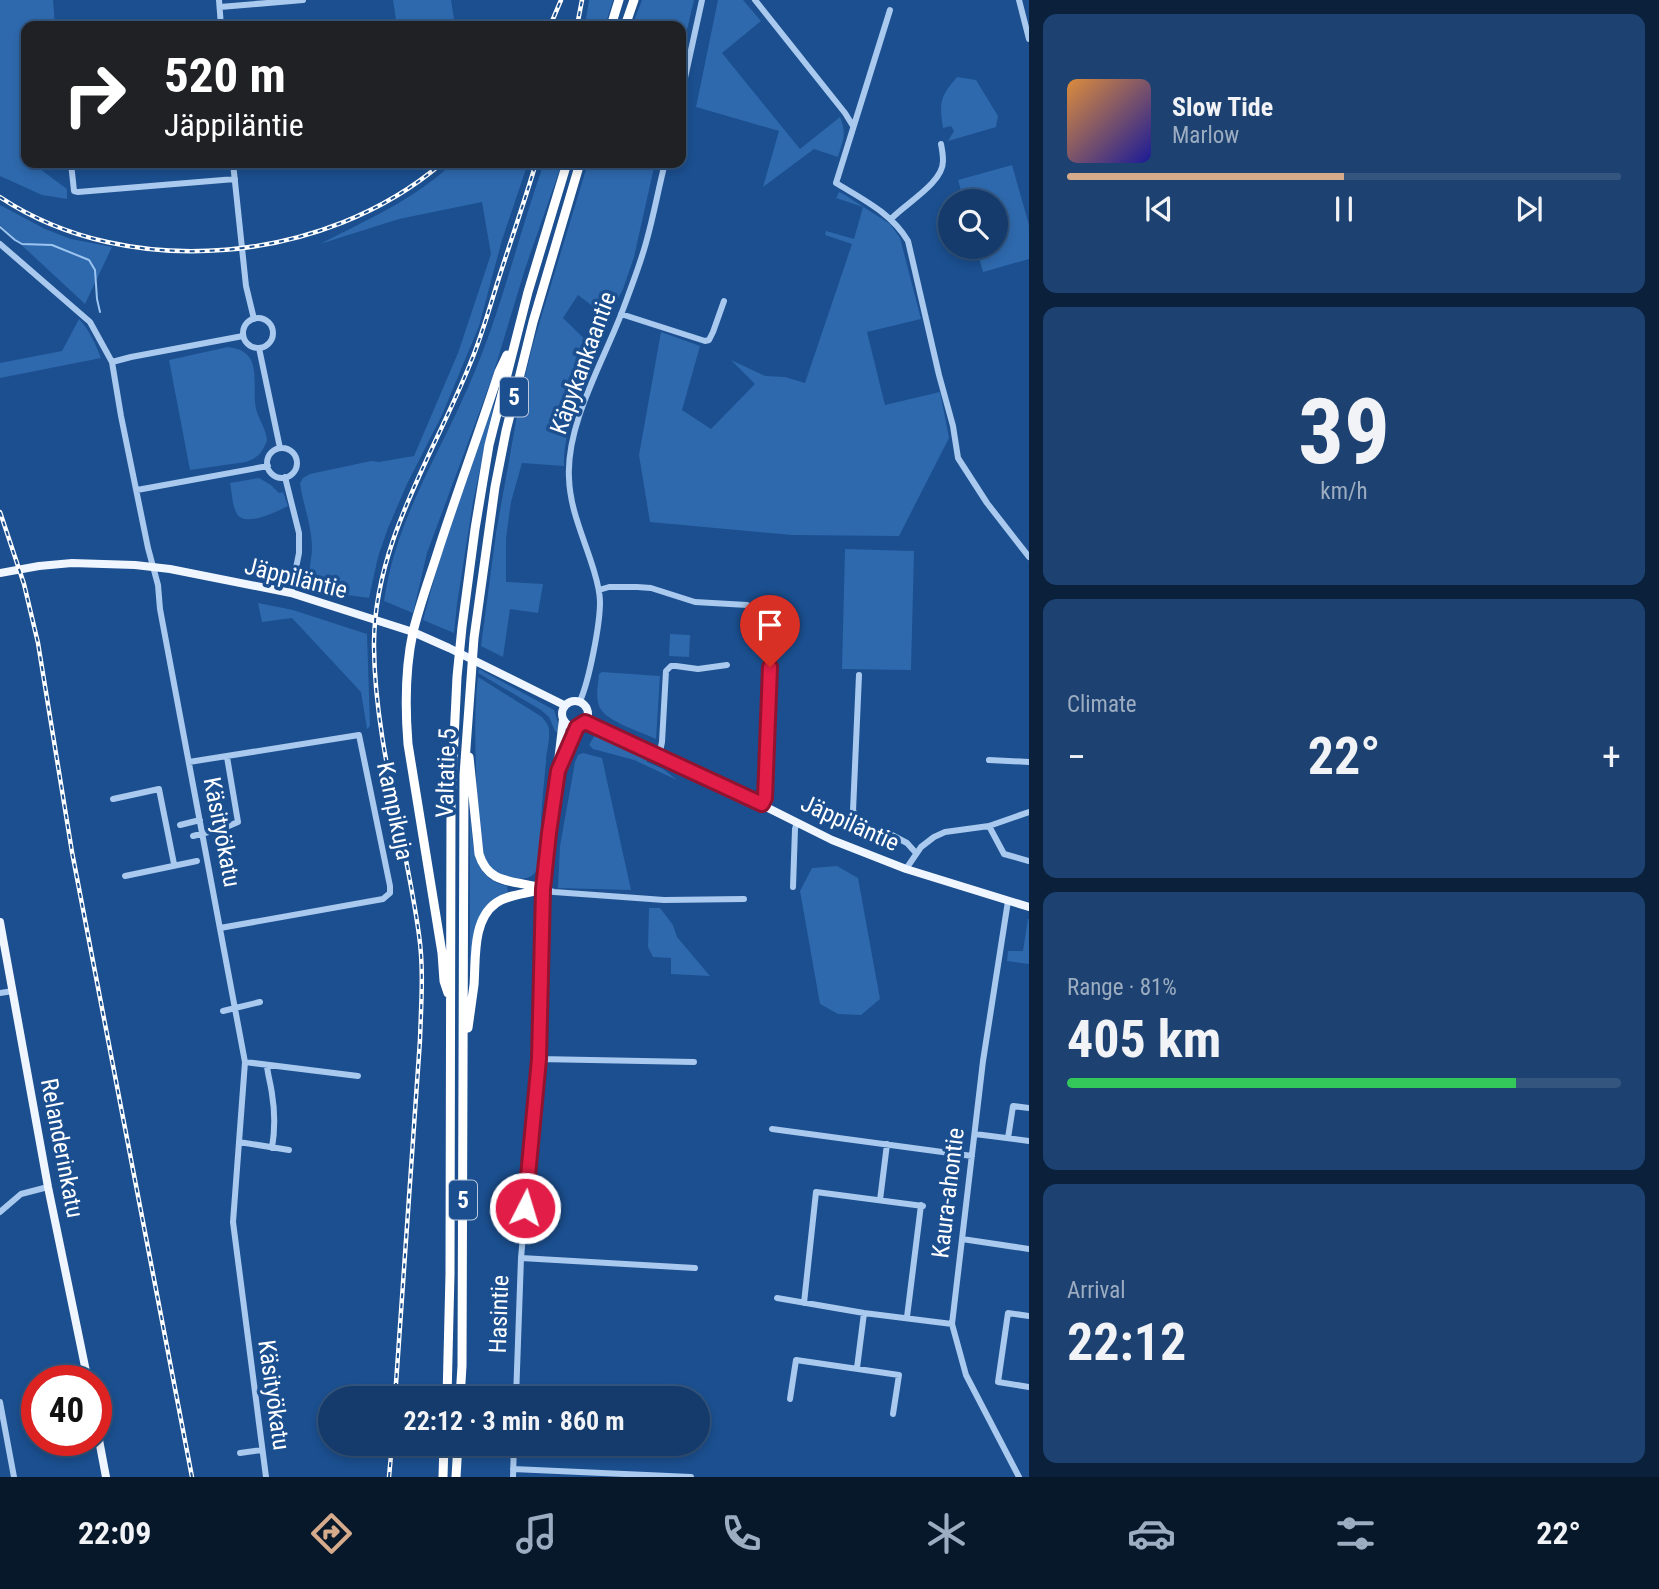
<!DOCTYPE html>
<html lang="en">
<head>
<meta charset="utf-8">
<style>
  :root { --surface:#143b6b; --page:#1d4271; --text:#f1f3f6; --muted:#9dadc1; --line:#33557e; --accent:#d6ab8b }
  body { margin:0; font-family:"Roboto Condensed",sans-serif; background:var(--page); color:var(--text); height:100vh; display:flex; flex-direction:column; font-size:26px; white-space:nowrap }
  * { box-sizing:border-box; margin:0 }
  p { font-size:23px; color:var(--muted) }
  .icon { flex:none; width:38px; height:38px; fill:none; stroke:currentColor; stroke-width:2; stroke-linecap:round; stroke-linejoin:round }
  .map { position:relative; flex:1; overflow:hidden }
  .drawer { display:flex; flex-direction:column; gap:14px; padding:14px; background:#0b203b; width:630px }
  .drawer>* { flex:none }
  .guide { position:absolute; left:21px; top:21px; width:665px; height:147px; border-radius:14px; box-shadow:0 4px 10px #0003,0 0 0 2px var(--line); background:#202124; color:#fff; overflow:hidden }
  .buttons { position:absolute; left:938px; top:189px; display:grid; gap:14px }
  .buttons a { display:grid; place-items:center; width:70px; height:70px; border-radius:50%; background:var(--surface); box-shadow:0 4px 10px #0003,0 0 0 2px var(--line); font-size:35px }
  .speed { position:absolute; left:21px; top:1365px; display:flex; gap:14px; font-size:35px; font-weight:700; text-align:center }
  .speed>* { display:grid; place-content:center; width:91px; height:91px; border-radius:50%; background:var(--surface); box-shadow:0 4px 10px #0003,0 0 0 2px var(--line); line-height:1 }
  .speed .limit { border:10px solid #d22; background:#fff; color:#111 }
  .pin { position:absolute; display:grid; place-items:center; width:60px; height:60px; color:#fff; margin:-72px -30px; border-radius:50% 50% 50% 0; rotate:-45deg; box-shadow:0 0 7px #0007 }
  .pin .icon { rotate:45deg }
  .me { position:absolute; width:77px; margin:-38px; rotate:5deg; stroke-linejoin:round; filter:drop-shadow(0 0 5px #0008) }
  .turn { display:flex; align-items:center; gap:24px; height:147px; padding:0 28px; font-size:32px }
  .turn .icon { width:91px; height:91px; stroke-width:2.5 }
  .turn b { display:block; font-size:49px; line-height:60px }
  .big { font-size:52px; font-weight:700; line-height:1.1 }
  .drawer .card { flex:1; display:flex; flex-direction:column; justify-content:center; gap:10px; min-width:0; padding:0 24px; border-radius:14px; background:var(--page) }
  .drawer .dial { align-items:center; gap:0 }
  .dial b { font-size:91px; line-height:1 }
  .song { display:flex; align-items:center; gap:21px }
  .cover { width:84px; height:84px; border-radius:10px; background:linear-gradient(135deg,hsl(30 70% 55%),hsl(240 70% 35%)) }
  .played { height:7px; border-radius:4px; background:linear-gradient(90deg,var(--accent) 50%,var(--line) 50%) }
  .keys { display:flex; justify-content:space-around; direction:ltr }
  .heat { display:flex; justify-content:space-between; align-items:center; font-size:38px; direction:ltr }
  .charge { height:10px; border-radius:5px; background:linear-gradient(90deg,#34c759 81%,var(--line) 0) }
  .trip { position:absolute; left:318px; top:1386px; width:392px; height:70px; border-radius:35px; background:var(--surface); box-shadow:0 4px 10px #0003,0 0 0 2px var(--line); font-weight:700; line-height:70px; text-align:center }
  .tabs { display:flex; height:112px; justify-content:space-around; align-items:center; background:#08182b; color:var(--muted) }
  .tabs .icon { width:49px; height:49px }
  .tabs .selected { color:var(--accent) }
  .tabs b { font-size:32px; color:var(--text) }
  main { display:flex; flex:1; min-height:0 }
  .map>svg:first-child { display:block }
  .green { fill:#2e69ad }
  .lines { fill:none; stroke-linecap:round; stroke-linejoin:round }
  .stream { stroke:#9cc4f0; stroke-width:2 }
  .minor { stroke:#a9c9ee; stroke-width:6 }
  .major { stroke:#f0f6ff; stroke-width:8 }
  .highway { stroke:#fff; stroke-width:9 }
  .rail-casing { stroke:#fff; stroke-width:4.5 }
  .rail { stroke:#1b4f8f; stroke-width:2; stroke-dasharray:5; stroke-linecap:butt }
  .route-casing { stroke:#92132f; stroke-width:18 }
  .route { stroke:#e11d48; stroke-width:12 }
  .labels { text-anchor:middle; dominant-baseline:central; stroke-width:7; stroke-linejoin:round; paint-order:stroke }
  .shield { fill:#1b4f8f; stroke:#bbcadd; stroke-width:2 }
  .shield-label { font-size:23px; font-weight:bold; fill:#fff }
  .street-label { font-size:24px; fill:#fff; stroke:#1b4f8f }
</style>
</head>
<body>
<main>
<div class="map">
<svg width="1029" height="1477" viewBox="0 0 1029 1477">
  <rect width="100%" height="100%" fill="#1b4f8f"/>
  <path class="green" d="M 0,0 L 53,0 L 55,26 L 26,26 L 26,163 L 39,163 L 40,169 L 67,189 L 67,199 L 42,195 L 0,176 Z
    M 393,0 L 451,0 L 455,26 L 397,26 Z
    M 589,0 L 613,0 L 605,26 L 585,26 Z
    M 642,0 L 694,0 L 681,56 L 681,26 L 632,26 Z
    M 718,0 L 743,0 L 761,21 L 722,53 L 800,149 L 840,117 C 847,134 843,140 838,157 L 814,149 L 763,187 L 779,131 L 696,107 Z
    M 957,77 L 976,80 L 998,116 L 996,127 L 948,141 L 954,131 L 951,126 L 943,128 C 939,102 940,97 957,77 Z
    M 453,163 L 528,163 L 502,240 L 479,326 L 442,415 L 407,484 L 388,528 L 378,557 L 369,598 C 357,596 324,593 315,586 C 305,577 312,561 312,549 C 312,526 303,505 300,483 L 303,478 L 310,474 L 371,461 L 379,462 L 414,456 L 458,353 L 491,254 L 482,202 L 399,219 L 320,244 C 367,220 415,199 453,163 Z
    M 544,163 L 562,163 L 525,269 L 492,378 L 427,553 L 413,613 L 384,601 C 396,519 437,459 469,385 C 501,313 518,236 544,163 Z
    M 588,163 L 655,163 L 634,257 L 623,289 L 608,318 L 578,295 L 563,318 L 598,352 C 584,388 563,427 564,466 L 522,463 L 511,502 L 506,538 L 506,582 L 543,584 L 538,613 L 510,609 L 503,657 L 481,646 L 496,533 L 522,388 L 533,344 Z
    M 1012,165 L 1029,225 L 1029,259 L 983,272 L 976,247 L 996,247 L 996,201 L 964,201 L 958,180 Z
    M 839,192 L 845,195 L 890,224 L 900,238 L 921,319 L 867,332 L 885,405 L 940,392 L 949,438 L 899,536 L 792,535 L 650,522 L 639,455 L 661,332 L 700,346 L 682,410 L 711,429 L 755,384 L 731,360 L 765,376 L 785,377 L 805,383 L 852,244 L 825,235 L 826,231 L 854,239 L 863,207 L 836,198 Z
    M 0,205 L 45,229 L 71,239 L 112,247 L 85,304 L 0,225 Z
    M 79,319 C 90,331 95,343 101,358 L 0,378 L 0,363 L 62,351 Z
    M 228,347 C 265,351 251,384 256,409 C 259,420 266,429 267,440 C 263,452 258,458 246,462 L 190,470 L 169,360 Z
    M 494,403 L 473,502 L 457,604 L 454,633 L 423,620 C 442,546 467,474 494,403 Z
    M 259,478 L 271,485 L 279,493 L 283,492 L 288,506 C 276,512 243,529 236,512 C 232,504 232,492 230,483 Z
    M 845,549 L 914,551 L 911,670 L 842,669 Z
    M 258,603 L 293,610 L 367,634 L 370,726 L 367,729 L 361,692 L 292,618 L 262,622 Z
    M 670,634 L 690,635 L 689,657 L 669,656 Z
    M 479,669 L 554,710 L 558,723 L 559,733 L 555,731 L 549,717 L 541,710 L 478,673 Z
    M 602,672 L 660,676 L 656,739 C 642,732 607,722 600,708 C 595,699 598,684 599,674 Z
    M 478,677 L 542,717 C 545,721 549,725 549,730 C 550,741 546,752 546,762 C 544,782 542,802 541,821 C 541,829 542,836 542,843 C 541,852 541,867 534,874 C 528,880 517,879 509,878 C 498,876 489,870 484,859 C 477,842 478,819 477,801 C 476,760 473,718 478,677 Z
    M 595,735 L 618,744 L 646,759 L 647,762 L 663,769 L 677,780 L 634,760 L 593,749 L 589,745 Z
    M 583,753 L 602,758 L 631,890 L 558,888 L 560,846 L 575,762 L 578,755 Z
    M 470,810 C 473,841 470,878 507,886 L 508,892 C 498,897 487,902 482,912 C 473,928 472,974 470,994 Z
    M 837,866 L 858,878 L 880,999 L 861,1015 L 838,1014 L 820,1004 L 800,891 L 812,868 Z
    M 649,908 L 660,908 L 673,925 L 677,937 L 710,976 L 671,974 L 671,958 L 653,957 L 648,947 Z
    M 1028,919 L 1029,919 L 1029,964 L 1007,961 L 1008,951 L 1023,951 Z"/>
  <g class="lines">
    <path class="stream" d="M 0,227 L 15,240 L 22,244 L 52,245 L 89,260 L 95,270 L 97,299 L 100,312"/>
    <path class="minor" d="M 219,0 L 221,26
      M 755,0 L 845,113 L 853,126
      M 1019,0 L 1029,39
      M 220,7 L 303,0
      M 890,10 L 836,183 C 864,200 891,213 908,241 L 939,375 L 953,426 L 958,458 L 987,503 L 1029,557
      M 681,96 L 702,0
      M 71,163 L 74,191 L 78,192 L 235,179
      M 233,163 L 246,286 L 254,319
      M 891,219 C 906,203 943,183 943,161 C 943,156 942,149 941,144
      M 0,244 L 90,322 L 112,362 L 121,416 L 148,548 L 158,585 L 160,609 L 245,1062 L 233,1222 L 266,1477
      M 621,314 L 705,341 L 709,340 L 713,332 L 724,301
      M243 333a15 15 0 1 1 30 0a15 15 0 1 1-30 0Z
      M 259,348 L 280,448
      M 112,362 L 131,357 L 243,336
      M267 463a15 15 0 1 1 30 0a15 15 0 1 1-30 0Z
      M 285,477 L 299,533 L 299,553 L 291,593
      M 137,490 L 268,466
      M 599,590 L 609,587 L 637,587 L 651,588 L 695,602 L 747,605
      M 859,675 L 853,811 L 859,820 L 871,828 L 890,834 L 907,843 L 916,853
      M 580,701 C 589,681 600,625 600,602 C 600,591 597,581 594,571 C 585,540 570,511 569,478 C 566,424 603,362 622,312 C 629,293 636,275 642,256 C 652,226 657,194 665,163
      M 659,756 L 662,742 L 666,671 L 671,666 L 676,666 L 698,669 L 727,665
      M 989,760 L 1029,762
      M 189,762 L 359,735 L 390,886 L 390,893 L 383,899 L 220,928
      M 113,799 L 159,789 L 174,864
      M 763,804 L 765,798 L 770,667
      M 180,825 L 200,820
      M 989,826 L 1004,854 L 1029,861
      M 193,836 L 224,828 L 238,822 L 227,757
      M 906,869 L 921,847 L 934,837 L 945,832 L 989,826 L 1029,812
      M 125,876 L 197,861
      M 793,887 L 795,829 L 797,822
      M 1008,901 L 983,1061 L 952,1324 L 966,1375 L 1019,1477
      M 0,993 L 13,991
      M 223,1011 L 260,1002
      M 539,1059 L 694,1062
      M 245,1062 L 358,1076
      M 267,1066 C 268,1076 271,1085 272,1094 C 275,1112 275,1130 272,1148
      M 772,1129 L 972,1156
      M 975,1134 L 1029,1141
      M 1008,1138 L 1013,1106 L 1029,1108
      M 239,1142 L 289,1150
      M 880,1200 L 887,1144
      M 0,1212 L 21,1194 L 48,1187
      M 962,1239 L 1029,1249
      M 521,1258 L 695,1268
      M 777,1298 L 864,1313 L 952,1324
      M 804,1303 L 816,1192 L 923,1206
      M 1029,1316 L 1008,1313 L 998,1382 L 1029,1387
      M 907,1317 L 921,1205
      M 857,1368 L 864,1313
      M 516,1398 L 521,1258 L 539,1059 L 543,889 L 554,892 L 664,900 L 744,899
      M 790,1399 L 796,1360 L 899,1375 L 893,1414
      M 0,1402 L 14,1477
      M 240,1453 L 262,1450
      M 513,1469 L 691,1477
      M 513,1477 L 514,1444"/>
    <path class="major" d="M 0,573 L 39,566 L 72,563 L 135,565 L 170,569 L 291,593 L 413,632 L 449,648 L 564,705
      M562 714a13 13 0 1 1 26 0a13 13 0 1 1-26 0Z
      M 585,722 L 716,782 L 832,840 L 906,869 L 1029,907
      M 561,762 L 577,727
      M 543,889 L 563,719
      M 0,922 L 48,1187 L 88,1381
      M 96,1424 L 106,1477"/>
    <path class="highway" d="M 611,26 L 619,0
      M 625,26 L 634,0
      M 469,757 L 479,854 C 489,887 517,879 543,889
      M 448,993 L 444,981 L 442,953 L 408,744 C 405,707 405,669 413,632 C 420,603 431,574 440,545 C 459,487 480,430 499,372 L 507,355
      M 468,1028 C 470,1014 472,999 474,985 C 476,959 472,920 496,903 C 509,894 528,894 543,889
      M 447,1398 L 450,1274 L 451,801 L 457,677 L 462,627 L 475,529 L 489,445 L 528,292 L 567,163
      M 460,1398 L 462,1366 L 464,775 L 474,638 L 495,487 L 506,431 L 533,322 L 580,163
      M 443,1477 L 444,1444
      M 456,1477 L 458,1444"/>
    <g class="rail-casing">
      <path id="rail" d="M 550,26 L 561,0
        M 577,26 L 582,0
        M 0,197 C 129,283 326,263 442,163
        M 0,512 L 24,584 L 38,643 L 72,852 L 192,1477
        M 395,1398 L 420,1040 C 421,1006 424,969 419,935 C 406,839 375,744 374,647 C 373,545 433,456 470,364 C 481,338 489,310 497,284 C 510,243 524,203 536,163
        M 389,1477 L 392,1444"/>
    </g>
    <use href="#rail" class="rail"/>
  </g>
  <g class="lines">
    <g class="route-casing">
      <path id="route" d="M 525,1208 L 539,1059 L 543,889 L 549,833 L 558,771 L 577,727 L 585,722 L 762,804 L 765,798 L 770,667"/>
    </g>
    <use href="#route" class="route"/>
  </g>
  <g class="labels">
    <g class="shield">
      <rect x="500" y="377.5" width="28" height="39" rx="5"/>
      <rect x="449" y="1180.5" width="28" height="39" rx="5"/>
    </g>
    <g class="shield-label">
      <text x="514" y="397">5</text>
      <text x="463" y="1200">5</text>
    </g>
    <g class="street-label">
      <text transform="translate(583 363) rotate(-70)">Käpykankaantie</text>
      <text transform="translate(296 578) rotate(14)">Jäppiläntie</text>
      <text transform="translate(446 773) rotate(-88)">Valtatie 5</text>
      <text transform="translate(395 811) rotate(78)">Kampikuja</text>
      <text transform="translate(850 823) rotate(24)">Jäppiläntie</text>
      <text transform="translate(222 832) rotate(79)">Käsityökatu</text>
      <text transform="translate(62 1148) rotate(79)">Relanderinkatu</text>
      <text transform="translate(948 1193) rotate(-83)">Kaura-ahontie</text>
      <text transform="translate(499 1314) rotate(-88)">Hasintie</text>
      <text transform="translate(274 1395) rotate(82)">Käsityökatu</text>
    </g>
  </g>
</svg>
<div class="buttons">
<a><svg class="icon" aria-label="search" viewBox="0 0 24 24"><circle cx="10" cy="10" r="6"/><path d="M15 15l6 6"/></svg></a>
</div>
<div class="speed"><div class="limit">40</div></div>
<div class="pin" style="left:770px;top:667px;background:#d93025"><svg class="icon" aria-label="arrive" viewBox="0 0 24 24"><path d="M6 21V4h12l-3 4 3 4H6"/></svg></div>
<svg class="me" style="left:525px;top:1208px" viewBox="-20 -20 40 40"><circle r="17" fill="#e11d48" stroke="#fff" stroke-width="3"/><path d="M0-11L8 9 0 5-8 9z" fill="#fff"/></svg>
<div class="trip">22:12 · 3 min · 860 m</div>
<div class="guide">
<div class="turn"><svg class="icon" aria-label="right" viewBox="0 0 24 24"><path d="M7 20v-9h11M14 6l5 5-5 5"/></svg><div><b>520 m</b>Jäppiläntie</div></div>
</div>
</div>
<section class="drawer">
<div class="card">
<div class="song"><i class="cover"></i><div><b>Slow Tide</b><p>Marlow</p></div></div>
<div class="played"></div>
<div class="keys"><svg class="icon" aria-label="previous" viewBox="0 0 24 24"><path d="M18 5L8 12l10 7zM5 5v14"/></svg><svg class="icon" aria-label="pause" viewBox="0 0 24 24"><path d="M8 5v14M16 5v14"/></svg><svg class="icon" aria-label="next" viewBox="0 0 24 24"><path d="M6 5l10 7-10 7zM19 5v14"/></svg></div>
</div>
<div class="card dial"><b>39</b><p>km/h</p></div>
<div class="card"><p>Climate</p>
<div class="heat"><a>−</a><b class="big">22°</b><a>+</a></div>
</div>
<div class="card"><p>Range · 81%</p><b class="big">405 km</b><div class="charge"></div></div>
<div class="card"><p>Arrival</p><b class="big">22:12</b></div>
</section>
</main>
<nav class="tabs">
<b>22:09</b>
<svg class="icon selected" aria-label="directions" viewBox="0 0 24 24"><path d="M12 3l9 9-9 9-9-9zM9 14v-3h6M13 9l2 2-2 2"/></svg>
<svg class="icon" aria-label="music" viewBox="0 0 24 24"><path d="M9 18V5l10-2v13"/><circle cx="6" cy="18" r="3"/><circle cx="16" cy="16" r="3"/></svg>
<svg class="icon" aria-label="phone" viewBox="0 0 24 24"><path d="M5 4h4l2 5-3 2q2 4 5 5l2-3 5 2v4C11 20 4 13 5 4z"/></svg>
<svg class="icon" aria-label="climate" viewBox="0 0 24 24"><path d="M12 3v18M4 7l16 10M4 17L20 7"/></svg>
<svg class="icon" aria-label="car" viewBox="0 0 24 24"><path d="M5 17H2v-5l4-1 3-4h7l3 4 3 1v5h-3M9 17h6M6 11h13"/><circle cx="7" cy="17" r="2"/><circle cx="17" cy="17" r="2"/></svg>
<svg class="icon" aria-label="filters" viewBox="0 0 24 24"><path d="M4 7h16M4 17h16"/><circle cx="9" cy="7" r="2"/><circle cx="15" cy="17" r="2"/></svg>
<b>22°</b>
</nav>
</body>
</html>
